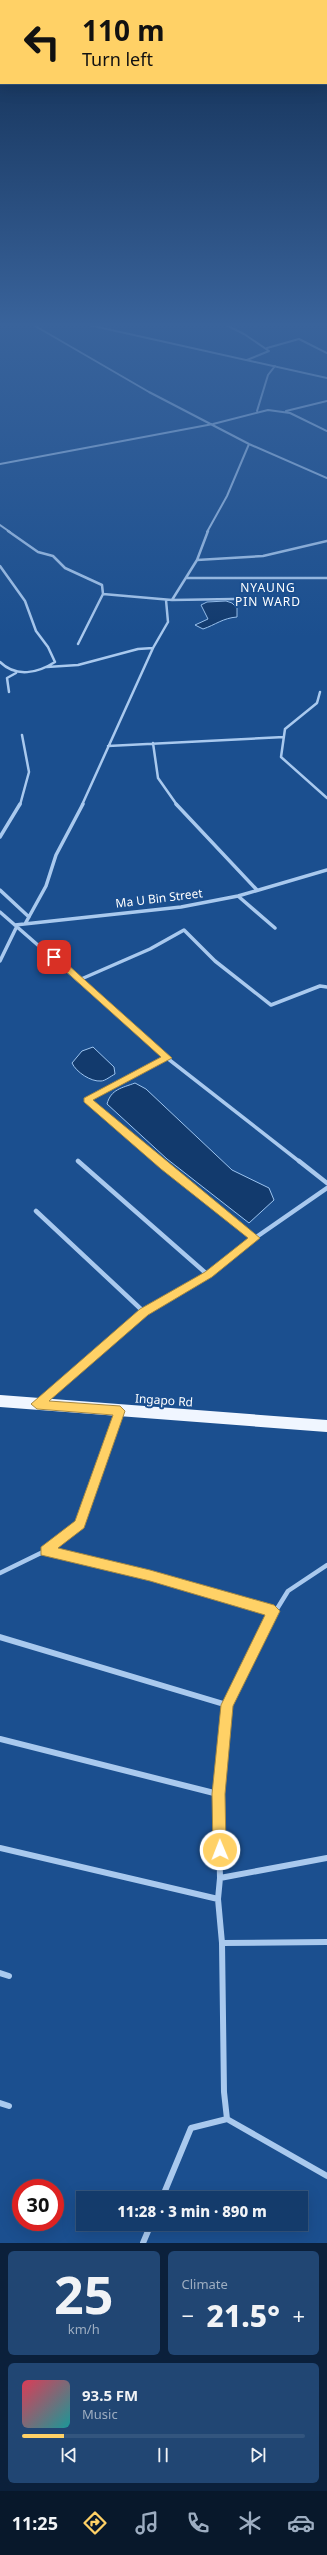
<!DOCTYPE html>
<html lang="en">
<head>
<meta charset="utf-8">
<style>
  :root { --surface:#143b6b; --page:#214673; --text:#f1f3f6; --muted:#9dadc1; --line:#33557e; --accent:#ffd166 }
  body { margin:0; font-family:"Noto Sans",sans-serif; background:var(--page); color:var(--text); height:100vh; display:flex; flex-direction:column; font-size:15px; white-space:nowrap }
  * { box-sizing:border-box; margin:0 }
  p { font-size:13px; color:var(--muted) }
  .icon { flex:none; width:22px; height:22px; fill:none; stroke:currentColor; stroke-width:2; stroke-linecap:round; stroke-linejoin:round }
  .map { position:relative; height:2243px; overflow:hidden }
  .drawer { display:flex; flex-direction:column; gap:8px; padding:8px; background:#0b203b; flex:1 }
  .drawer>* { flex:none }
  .hud { position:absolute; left:0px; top:0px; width:327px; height:84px; box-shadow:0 4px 16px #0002,0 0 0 1px var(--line); background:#ffd166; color:#111; overflow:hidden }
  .speed { position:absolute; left:12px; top:2179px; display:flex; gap:8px; font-size:20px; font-weight:700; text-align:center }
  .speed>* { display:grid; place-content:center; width:52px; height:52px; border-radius:50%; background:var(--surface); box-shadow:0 4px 16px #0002,0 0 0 1px var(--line); line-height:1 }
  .speed .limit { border:6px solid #d22; background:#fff; color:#111 }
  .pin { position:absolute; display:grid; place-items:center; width:34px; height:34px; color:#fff; margin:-17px; border-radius:8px; box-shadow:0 2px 6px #0006 }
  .me { position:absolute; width:44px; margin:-22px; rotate:359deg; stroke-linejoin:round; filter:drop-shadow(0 0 3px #0008) }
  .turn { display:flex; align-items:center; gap:14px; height:84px; padding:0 16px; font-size:18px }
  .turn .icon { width:52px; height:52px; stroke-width:2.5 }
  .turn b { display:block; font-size:28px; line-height:34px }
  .big { font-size:30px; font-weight:800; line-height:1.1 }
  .drawer .widget { flex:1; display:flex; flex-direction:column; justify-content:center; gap:6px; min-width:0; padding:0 14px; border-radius:6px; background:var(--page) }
  .drawer .dial { align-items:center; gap:0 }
  .dial b { font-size:52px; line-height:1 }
  .song { display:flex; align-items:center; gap:12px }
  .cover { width:48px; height:48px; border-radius:6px; background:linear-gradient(135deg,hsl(350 70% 55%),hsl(180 70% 35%)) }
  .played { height:4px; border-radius:2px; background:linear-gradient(90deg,var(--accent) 15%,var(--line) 15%) }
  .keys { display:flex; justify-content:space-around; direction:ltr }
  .heat { display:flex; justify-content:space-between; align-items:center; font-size:22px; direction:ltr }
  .drawer .tiles { flex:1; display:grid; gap:8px; grid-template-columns:1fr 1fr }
  .widget:last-child { grid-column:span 2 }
  .trip { position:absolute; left:76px; top:2191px; width:232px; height:40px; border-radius:0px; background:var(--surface); box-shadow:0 4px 16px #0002,0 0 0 1px var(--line); font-weight:800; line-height:40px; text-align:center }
  .tabs { display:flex; height:64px; justify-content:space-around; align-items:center; background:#08182b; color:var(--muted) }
  .tabs .icon { width:28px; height:28px }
  .tabs .current { color:var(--accent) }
  .tabs b { font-size:18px; color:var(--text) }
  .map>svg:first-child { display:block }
  .water { fill:#123a6d; stroke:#9cc4f0 }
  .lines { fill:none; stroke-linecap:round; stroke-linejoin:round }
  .street-far4 { stroke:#a9c9ee; stroke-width:2 }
  .street-far3 { stroke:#a9c9ee; stroke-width:2.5 }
  .street-far2 { stroke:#a9c9ee; stroke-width:3.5 }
  .street-far1 { stroke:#a9c9ee; stroke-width:4.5 }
  .street { stroke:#a9c9ee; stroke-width:6 }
  .primary { stroke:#f0f6ff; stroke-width:12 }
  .route { fill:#ffd166; stroke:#a68842 }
  .labels { text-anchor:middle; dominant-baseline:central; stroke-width:4; stroke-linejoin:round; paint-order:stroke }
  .far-quarter-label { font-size:12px; letter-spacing:1px; fill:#fff; stroke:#1b4f8f }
  .street-label { font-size:12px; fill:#fff; stroke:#1b4f8f }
</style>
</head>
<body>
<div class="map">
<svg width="327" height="2243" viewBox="0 0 327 2243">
  <rect width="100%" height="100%" fill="#1b4f8f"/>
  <path class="water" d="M 226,601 L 232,603 L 237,608 L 237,617 C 223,618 215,625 203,629 L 195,625 L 208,619 L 201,605 L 207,602 Z
    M 93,1047 L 114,1067 L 115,1074 C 111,1076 105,1081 101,1081 C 91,1082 76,1072 72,1063 L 82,1051 Z
    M 135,1083 L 146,1089 L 232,1170 L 269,1188 L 274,1200 L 249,1223 L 167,1159 L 107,1104 C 111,1089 122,1088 135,1083 Z"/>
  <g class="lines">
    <path class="street-far4" d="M 30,323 L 149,392 L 249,444 L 327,478
      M 80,323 L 327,378
      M 222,323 L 244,334 L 269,351 L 247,360
      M 267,348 L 299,339 L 327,353
      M 257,411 L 268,375 L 275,366
      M 286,411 L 327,401
      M 0,464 L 213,424 L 268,410 L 290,413 L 327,431
      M 0,525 L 10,532
      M 207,532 L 227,496 L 249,444"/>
    <path class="street-far3" d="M 8,531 L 38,552 L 53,556 L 65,568 L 102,585 L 103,594 L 78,644
      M 197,560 L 263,556 L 327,541
      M 0,566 L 25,601 L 36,631 L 48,647 L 55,662 C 38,673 16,678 0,662
      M 187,578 L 327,578
      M 103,594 L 172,600 L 234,599
      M 172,600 L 197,560 L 208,531
      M 153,648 L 168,622 L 166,600
      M 47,667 L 78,665 L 138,649 L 153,648 L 82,805
      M 9,692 L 7,678 L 16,673
      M 320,692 L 317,703 L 285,729 L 281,757 L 327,798
      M 153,743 L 158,778 L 177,805
      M 108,746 L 284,737
      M 20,805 L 29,772 L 22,735"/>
    <path class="street-far2" d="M 176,804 L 257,890
      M 0,837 L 20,804
      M 0,890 L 29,917
      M 238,896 L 275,928
      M 0,912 L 167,1058 L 300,1162
      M 25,924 L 46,886 L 56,855 L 83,804
      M 15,925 L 181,907 L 238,896 L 327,870
      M 0,961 L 17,926
      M 79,980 L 150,949 L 184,930 L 215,961 L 271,1005 L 320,986 L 327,987
      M 78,1161 L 79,1162
      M 161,1162 L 87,1100 L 167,1058"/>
    <path class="street-far1" d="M 78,1161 L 208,1275 L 255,1238 L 327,1188
      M 159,1161 L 255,1238
      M 299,1161 L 327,1183
      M 36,1211 L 144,1312
      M 40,1401 L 144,1312 L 208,1275
      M 45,1551 L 150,1576 L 274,1611
      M 0,1573 L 45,1551 L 80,1524 L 119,1412
      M 264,1630 L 288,1591 L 327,1565"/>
    <path class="street" d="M 265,1629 L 227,1705 L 218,1794 L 220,1878 L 218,1899 L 222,1943 L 224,2092 L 227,2119 L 327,2176
      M 0,1637 L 227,1705
      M 0,1739 L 218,1794
      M 0,1848 L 218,1899
      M 220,1878 L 327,1858
      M 222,1943 L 327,1942
      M 0,1973 L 9,1976
      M 0,2103 L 9,2106
      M 162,2198 L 191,2128 L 227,2119
      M 143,2243 L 151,2224"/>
    <path class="primary" d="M 0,1401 L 327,1426"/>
  </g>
  <linearGradient id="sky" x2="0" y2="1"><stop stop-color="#0f2b4f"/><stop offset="0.51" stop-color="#39639b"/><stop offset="1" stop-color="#39639b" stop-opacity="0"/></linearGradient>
  <rect width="327" height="637" fill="url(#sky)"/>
  <path class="route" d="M 51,955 L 57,955 L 172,1058 L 93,1100 L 260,1238 L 212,1277 L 148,1315 L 49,1401 L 120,1406 L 125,1411 L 84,1528 L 58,1548 L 150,1570 L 274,1605 L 280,1611 L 233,1706 L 225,1794 L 226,1850 L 224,1855 L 220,1857 L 215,1855 L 213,1850 L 212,1794 L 221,1705 L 265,1615 L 150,1581 L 41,1555 L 41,1547 L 75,1521 L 113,1415 L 37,1409 L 31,1404 L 140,1309 L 205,1272 L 248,1238 L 161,1169 L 84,1102 L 84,1098 L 161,1057 L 51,958 Z"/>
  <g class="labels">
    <g class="far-quarter-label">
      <text x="268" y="587">NYAUNG<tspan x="268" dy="14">PIN WARD</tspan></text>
    </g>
    <g class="street-label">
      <text transform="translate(159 898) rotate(-7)">Ma U Bin Street</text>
      <text transform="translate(164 1400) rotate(4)">Ingapo Rd</text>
    </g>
  </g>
</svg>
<div class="speed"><div class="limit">30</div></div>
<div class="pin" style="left:54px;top:957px;background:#d93025"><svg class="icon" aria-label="arrive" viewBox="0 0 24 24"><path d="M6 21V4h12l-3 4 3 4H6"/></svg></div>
<svg class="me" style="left:220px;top:1850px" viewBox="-20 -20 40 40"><circle r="17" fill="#ffd166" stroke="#fff" stroke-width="3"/><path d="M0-11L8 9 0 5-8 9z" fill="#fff"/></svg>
<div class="trip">11:28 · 3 min · 890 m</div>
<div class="hud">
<div class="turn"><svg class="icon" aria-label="left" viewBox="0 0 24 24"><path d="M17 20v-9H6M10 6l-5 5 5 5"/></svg><div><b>110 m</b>Turn left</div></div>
</div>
</div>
<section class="drawer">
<div class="tiles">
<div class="widget dial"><b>25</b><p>km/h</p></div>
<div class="widget"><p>Climate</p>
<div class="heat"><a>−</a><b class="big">21.5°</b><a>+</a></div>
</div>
<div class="widget">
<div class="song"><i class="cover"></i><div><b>93.5 FM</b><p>Music</p></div></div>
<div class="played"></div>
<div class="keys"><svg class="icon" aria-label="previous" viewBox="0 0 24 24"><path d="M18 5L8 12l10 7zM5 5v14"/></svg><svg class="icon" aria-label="pause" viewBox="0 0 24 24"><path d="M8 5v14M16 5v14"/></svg><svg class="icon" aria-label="next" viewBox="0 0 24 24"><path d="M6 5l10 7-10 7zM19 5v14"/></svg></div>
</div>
</div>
</section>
<nav class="tabs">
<b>11:25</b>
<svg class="icon current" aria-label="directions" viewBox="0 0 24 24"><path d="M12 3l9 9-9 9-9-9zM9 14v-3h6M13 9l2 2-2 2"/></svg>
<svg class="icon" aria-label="music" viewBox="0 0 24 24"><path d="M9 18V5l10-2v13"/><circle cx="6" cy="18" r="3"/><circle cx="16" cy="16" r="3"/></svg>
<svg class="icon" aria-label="phone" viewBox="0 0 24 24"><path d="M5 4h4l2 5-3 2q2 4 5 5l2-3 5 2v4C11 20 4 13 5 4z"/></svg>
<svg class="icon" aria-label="climate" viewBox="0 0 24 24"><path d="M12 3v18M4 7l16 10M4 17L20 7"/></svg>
<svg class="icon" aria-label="car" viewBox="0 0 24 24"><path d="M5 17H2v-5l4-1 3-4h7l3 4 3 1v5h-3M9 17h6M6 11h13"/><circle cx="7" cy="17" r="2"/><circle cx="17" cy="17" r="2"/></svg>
</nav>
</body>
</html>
